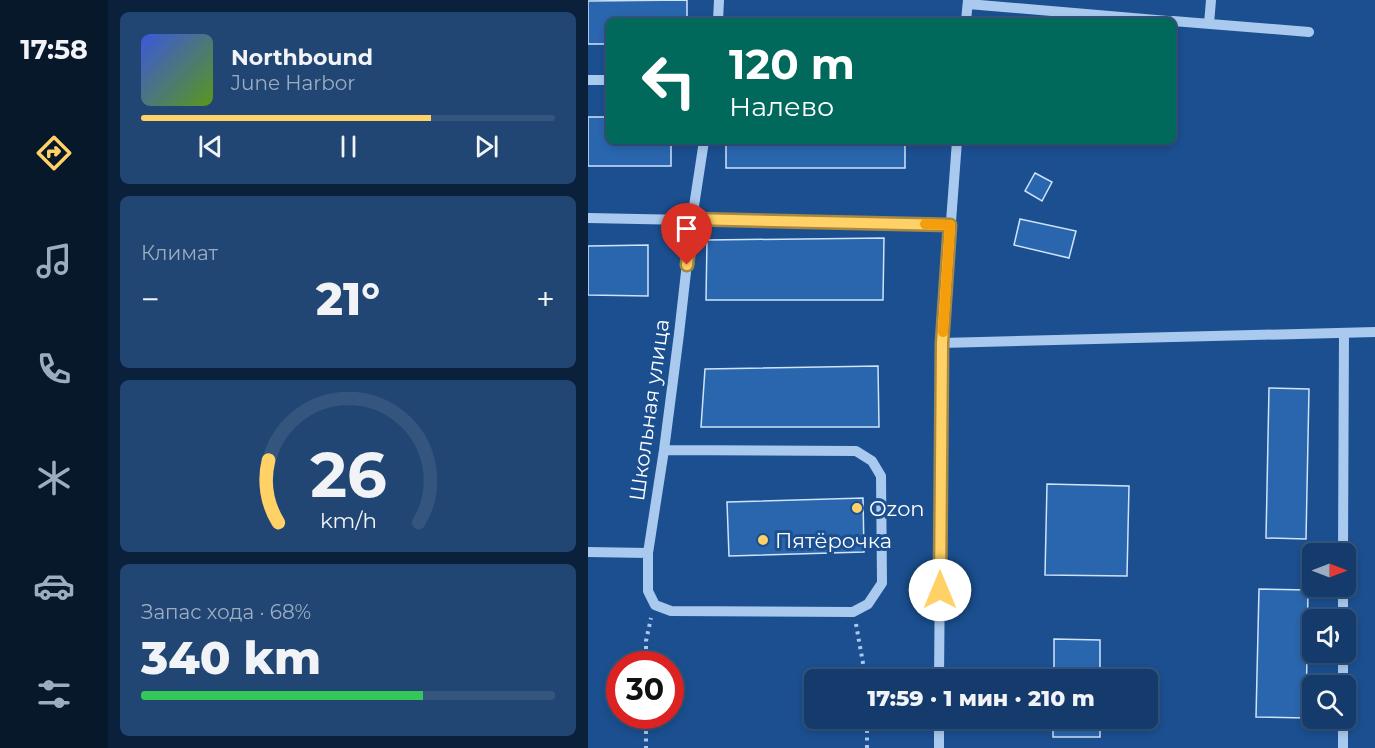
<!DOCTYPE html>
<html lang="ru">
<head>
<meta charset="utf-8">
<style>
  :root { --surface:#143b6b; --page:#214673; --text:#f1f3f6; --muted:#9dadc1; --line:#33557e; --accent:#ffd166 }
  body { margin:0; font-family:Montserrat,sans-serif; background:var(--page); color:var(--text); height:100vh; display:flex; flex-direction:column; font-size:22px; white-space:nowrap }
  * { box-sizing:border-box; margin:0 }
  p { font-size:20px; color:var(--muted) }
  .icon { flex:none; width:33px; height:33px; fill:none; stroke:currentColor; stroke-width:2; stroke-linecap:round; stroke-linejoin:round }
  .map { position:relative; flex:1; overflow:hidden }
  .sheet { display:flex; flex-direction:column; gap:12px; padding:12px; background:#0b203b; width:480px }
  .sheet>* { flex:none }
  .hud { position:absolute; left:18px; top:18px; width:570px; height:126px; border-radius:9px; box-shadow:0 3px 9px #0003,0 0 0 2px var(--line); background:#00695c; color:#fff; overflow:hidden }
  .needle { width:39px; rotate:90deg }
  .buttons { position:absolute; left:714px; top:543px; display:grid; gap:12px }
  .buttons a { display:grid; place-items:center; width:54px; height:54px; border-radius:9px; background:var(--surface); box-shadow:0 3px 9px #0003,0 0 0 2px var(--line); font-size:30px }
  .speed { position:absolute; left:18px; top:651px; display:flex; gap:12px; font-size:30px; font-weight:700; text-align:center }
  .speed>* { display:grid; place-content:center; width:78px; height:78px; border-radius:50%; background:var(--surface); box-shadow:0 3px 9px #0003,0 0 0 2px var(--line); line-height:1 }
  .speed .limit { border:9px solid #d22; background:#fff; color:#111 }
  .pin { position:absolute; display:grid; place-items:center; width:51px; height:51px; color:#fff; margin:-62px -26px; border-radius:50% 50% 50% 0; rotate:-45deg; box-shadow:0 0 6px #0007 }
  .pin .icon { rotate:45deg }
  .me { position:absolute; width:66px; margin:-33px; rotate:0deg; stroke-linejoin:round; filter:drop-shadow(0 0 4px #0008) }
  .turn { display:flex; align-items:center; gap:21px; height:126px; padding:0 24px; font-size:27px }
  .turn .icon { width:78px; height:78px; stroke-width:2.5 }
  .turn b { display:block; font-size:42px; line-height:51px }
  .big { font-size:45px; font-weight:800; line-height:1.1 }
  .sheet .card { flex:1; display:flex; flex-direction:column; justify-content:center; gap:9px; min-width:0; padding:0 21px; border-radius:9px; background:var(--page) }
  .sheet .dial { align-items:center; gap:0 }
  .dial svg { height:156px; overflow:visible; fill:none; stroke:var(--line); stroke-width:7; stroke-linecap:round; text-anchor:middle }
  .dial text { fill:var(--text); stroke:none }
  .song { display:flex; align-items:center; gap:18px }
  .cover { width:72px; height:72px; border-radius:9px; background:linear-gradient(135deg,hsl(230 70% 55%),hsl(90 70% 35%)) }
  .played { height:6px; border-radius:3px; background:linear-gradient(90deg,var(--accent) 70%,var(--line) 70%) }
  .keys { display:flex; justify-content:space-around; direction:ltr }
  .heat { display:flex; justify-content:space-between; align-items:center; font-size:33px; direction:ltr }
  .charge { height:9px; border-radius:4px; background:linear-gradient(90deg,#34c759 68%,var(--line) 0) }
  .trip { position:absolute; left:216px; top:669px; width:354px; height:60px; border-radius:9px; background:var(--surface); box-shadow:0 3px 9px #0003,0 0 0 2px var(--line); font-weight:800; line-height:60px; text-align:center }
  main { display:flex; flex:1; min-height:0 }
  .dock { display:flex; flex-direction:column; width:108px; justify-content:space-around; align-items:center; background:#08182b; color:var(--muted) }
  .dock .icon { width:42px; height:42px }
  .dock .selected { color:var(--accent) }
  .dock b { font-size:27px; color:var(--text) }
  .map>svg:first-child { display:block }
  .building { fill:#2a66ad; stroke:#cfe3fa; stroke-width:1.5 }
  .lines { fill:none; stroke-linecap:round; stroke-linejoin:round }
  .path { stroke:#a9c9ee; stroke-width:4; stroke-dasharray:3 4.5; stroke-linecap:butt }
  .minor { stroke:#a9c9ee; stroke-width:10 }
  .route-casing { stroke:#a68842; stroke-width:15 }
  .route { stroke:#ffd166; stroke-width:10 }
  .slow { stroke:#f59e0b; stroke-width:10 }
  .poi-dot { fill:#ffd166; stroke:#1b4f8f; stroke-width:2 }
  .labels { text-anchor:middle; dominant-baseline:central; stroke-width:6; stroke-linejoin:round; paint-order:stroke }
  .street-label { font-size:21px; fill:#fff; stroke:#1b4f8f }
  .poi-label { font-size:21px; fill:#fff; stroke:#1b4f8f; text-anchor:start }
</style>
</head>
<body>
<main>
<nav class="dock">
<b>17:58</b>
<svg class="icon selected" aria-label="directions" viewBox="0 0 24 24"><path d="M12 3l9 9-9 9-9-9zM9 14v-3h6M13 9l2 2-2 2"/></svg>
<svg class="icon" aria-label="music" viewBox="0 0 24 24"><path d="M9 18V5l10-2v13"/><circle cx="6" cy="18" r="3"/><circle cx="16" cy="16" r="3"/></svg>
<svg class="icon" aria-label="phone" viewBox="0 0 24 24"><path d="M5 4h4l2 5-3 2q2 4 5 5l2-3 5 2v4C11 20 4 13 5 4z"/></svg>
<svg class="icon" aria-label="climate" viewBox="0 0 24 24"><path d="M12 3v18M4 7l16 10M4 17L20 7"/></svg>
<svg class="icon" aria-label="car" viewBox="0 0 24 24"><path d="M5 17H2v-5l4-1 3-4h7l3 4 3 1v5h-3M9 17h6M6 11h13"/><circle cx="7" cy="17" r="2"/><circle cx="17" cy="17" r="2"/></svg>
<svg class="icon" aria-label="filters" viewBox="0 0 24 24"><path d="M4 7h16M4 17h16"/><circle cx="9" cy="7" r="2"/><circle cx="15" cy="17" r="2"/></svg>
</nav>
<section class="sheet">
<div class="card">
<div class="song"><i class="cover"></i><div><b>Northbound</b><p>June Harbor</p></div></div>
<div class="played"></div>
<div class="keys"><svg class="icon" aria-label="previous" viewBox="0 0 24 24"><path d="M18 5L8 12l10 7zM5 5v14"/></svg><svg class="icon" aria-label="pause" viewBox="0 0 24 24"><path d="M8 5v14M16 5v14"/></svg><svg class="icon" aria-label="next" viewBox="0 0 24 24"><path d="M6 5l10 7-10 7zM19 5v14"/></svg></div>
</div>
<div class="card"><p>Климат</p>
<div class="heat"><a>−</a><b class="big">21°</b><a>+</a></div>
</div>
<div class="card dial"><svg viewBox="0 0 100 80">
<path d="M14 69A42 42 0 1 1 86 69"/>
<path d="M14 69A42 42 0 0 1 9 37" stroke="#ffd166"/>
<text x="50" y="56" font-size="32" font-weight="700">26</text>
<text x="50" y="72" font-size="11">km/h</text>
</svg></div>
<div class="card"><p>Запас хода · 68%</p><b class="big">340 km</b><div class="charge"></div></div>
</section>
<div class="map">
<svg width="787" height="748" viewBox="0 0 787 748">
  <rect width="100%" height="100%" fill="#1b4f8f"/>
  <path class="building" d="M 99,0 L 99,21 L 21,21 L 21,44 L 0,44 L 0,1 Z
    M 0,117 L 21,117 L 21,141 L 83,141 L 83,166 L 0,166 Z
    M 138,141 L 317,141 L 317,168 L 138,168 Z
    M 447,173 L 464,182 L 454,201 L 437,191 Z
    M 432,219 L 488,231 L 481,258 L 426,245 Z
    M 296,238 L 295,300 L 118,300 L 119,240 Z
    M 60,245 L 60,296 L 0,295 L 0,246 Z
    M 290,366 L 291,427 L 113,427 L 117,369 Z
    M 681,388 L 721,389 L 718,539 L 678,538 Z
    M 459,484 L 541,486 L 539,576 L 457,575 Z
    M 275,498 L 276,552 L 141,556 L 139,502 Z
    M 671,589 L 720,590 L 718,718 L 668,717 Z
    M 466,639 L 512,640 L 512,680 L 466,680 Z
    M 465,718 L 512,718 L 512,737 L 465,737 Z"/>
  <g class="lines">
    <path class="path" d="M 268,624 L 278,680
      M 58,664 L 58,641 L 63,618
      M 58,716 L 58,748
      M 279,748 L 279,718"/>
    <path class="minor" d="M 380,4 L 580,21
      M 130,21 L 131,0
      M 378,21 L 380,0
      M 585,21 L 721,32
      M 621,24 L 623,0
      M 0,80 L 21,80
      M 0,218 L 362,225
      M 354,343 L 787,332
      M 76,450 L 268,451 L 284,461 L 293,476 L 294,583 L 280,604 L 265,612 L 83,611 L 67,605 L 60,591 L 60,553 L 76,450 L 91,334 L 104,219 L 116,141
      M 0,552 L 60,553
      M 755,554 L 756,333
      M 755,620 L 755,586
      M 351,680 L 354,343 L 369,141
      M 755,686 L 755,652
      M 351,748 L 351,718
      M 755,748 L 755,718"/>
  </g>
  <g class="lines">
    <g class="route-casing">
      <path id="route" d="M 99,265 L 104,219 L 362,225 L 354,343 L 352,590"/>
    </g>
    <use href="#route" class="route"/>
    <path class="slow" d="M 337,224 L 362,225 L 355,332"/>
  </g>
  <g class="poi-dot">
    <circle cx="269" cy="508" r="6"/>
    <circle cx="175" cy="540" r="6"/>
  </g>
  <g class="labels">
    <g class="street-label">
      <text transform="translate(61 410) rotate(-82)">Школьная улица</text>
    </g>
    <g class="poi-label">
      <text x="281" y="508">Ozon</text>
      <text x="187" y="540">Пятёрочка</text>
    </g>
  </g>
</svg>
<div class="buttons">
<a><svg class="needle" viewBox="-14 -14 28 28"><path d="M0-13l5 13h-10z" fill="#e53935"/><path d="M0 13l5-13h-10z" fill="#9dadc1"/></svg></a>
<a><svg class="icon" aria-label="sound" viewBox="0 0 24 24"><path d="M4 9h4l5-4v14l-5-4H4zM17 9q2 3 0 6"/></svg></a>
<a><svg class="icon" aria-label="search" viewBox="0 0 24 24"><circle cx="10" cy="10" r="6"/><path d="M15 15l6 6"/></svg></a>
</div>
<div class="speed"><div class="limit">30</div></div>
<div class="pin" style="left:99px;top:265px;background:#d93025"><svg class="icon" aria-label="arrive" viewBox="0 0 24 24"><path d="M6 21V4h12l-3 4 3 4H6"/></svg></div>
<svg class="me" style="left:352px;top:590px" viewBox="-20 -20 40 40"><circle r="19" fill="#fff"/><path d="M0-13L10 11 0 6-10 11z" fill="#ffd166"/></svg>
<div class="trip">17:59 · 1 мин · 210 m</div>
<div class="hud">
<div class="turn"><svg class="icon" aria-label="left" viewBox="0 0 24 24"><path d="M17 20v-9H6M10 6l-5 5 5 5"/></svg><div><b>120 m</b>Налево</div></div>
</div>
</div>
</main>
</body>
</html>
